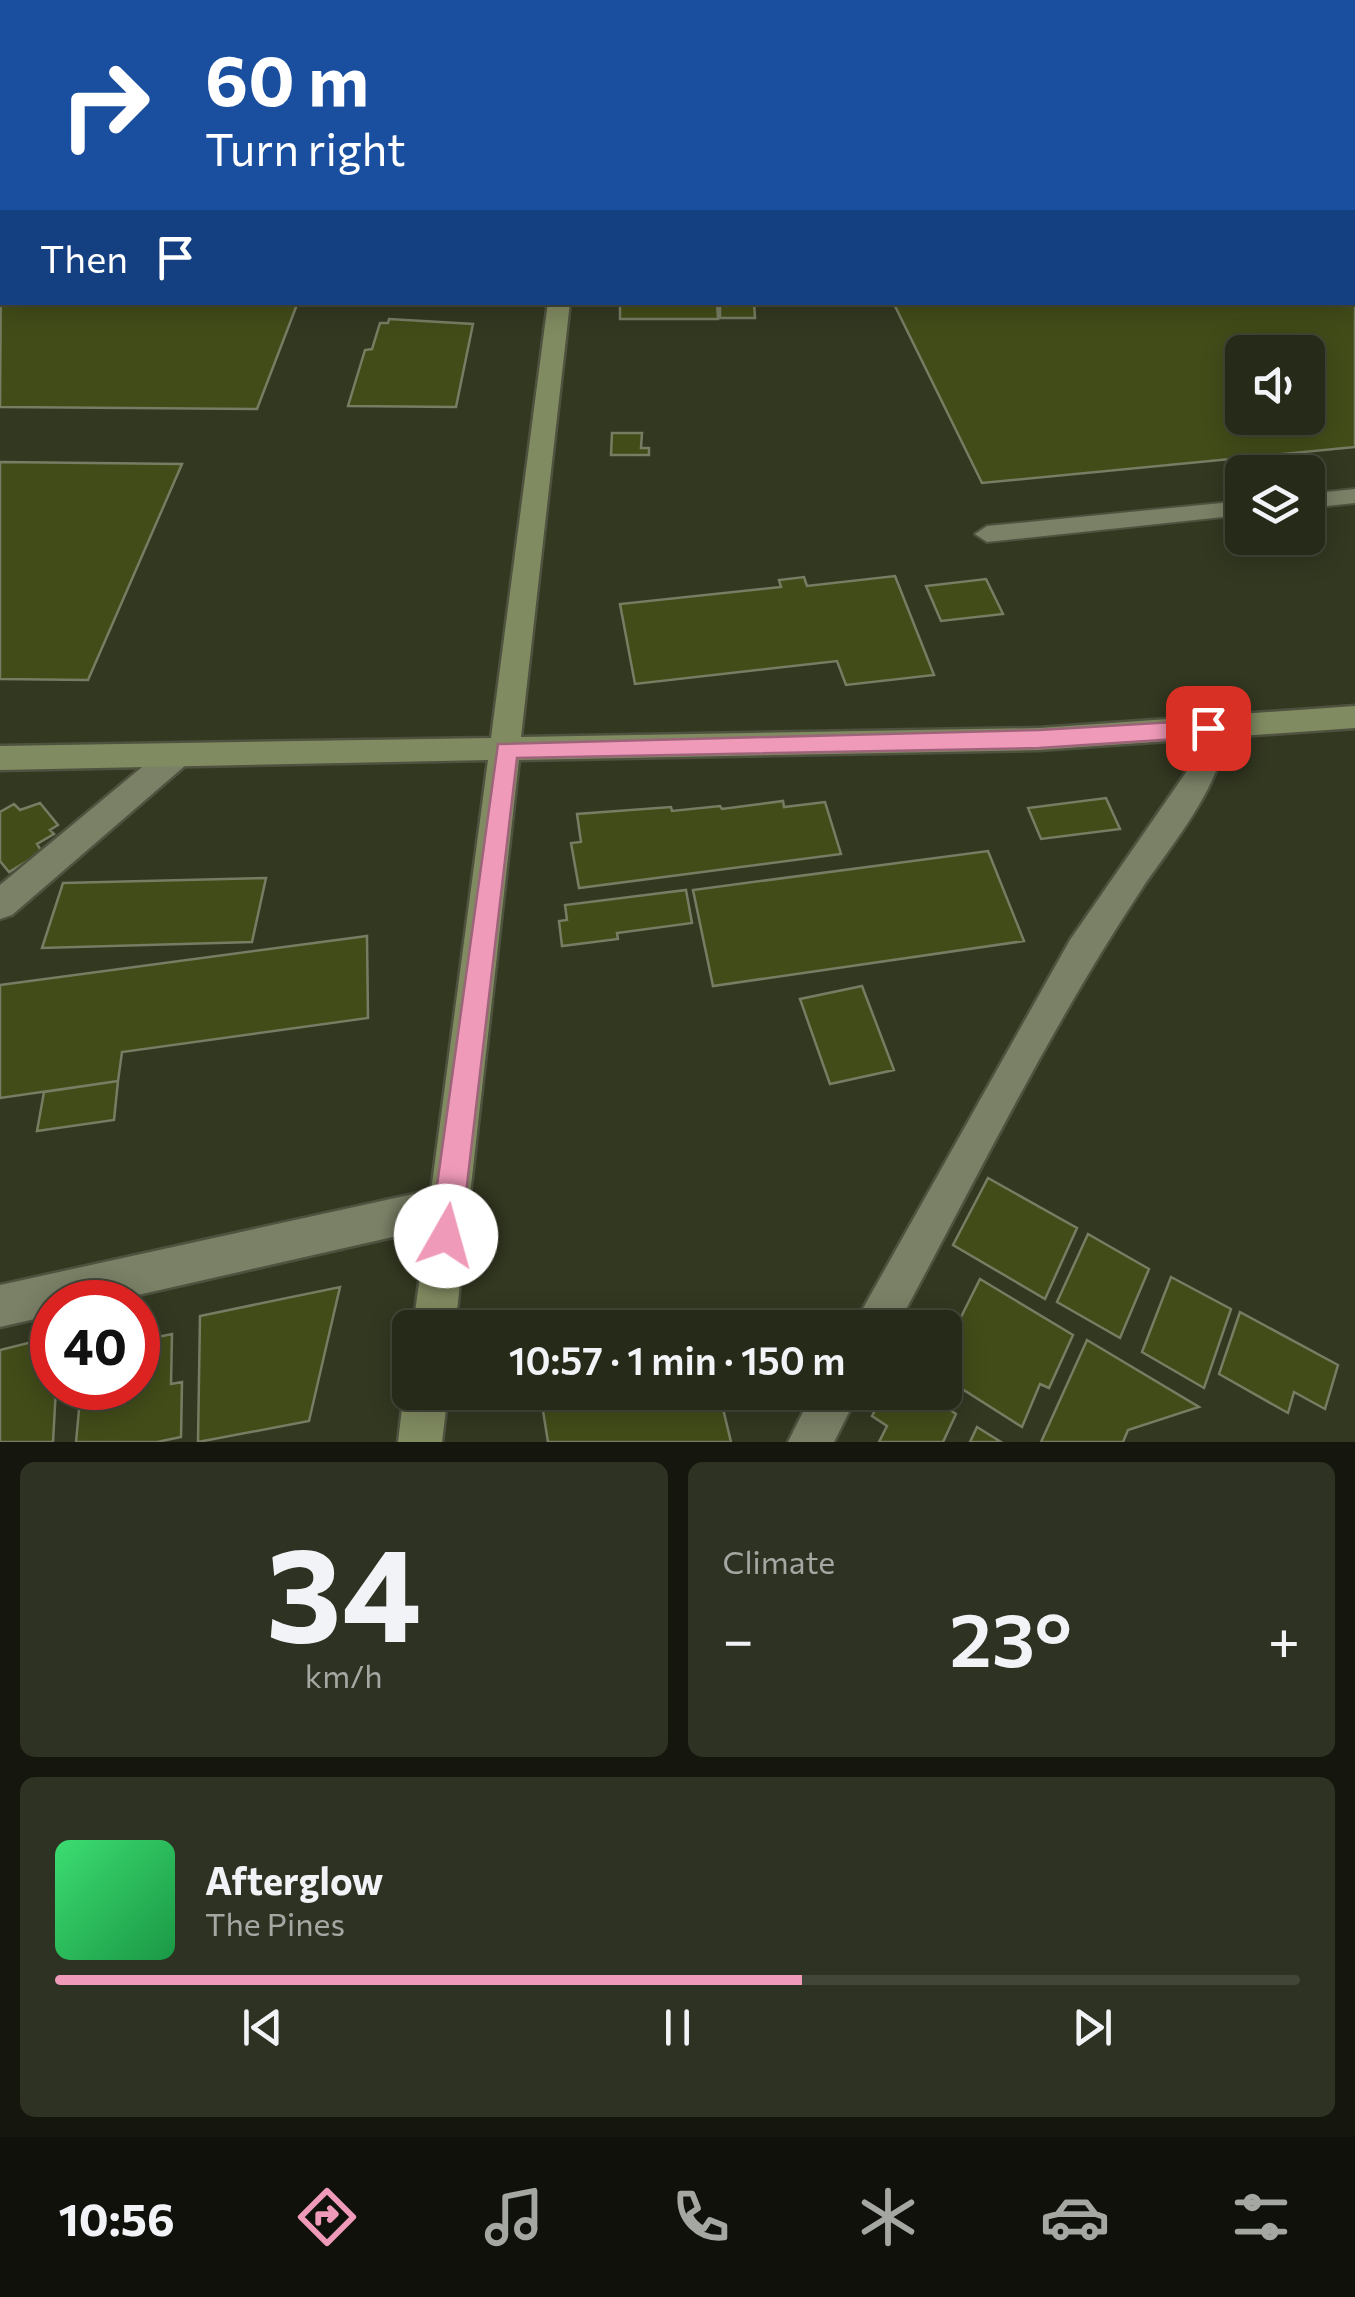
<!DOCTYPE html>
<html lang="en">
<head>
<meta charset="utf-8">
<style>
  :root { --surface:#262a19; --page:#2e3222; --text:#f1f3f6; --muted:#a4a7a2; --line:#424638; --accent:#ef9ab8 }
  body { margin:0; font-family:Commissioner,sans-serif; background:var(--page); color:var(--text); height:100vh; display:flex; flex-direction:column; font-size:38px; white-space:nowrap }
  * { box-sizing:border-box; margin:0 }
  p { font-size:32px; color:var(--muted) }
  .icon { flex:none; width:55px; height:55px; fill:none; stroke:currentColor; stroke-width:2; stroke-linecap:round; stroke-linejoin:round }
  .map { position:relative; height:1442px; overflow:hidden }
  .details { display:flex; flex-direction:column; gap:20px; padding:20px; background:#15170e; flex:1 }
  .details>* { flex:none }
  .hud { position:absolute; left:0px; top:0px; width:1355px; height:305px; box-shadow:0 5px 25px #0003,0 0 0 2px var(--line); background:#1a4fa0; color:#fff; overflow:hidden }
  .tools { position:absolute; left:1225px; top:335px; display:grid; gap:20px }
  .tools a { display:grid; place-items:center; width:100px; height:100px; border-radius:15px; background:var(--surface); box-shadow:0 5px 25px #0003,0 0 0 2px var(--line); font-size:50px }
  .speed { position:absolute; left:30px; top:1280px; display:flex; gap:20px; font-size:50px; font-weight:700; text-align:center }
  .speed>* { display:grid; place-content:center; width:130px; height:130px; border-radius:50%; background:var(--surface); box-shadow:0 5px 25px #0003,0 0 0 2px var(--line); line-height:1 }
  .speed .limit { border:15px solid #d22; background:#fff; color:#111 }
  .pin { position:absolute; display:grid; place-items:center; width:85px; height:85px; color:#fff; margin:-42px; border-radius:20px; box-shadow:0 5px 15px #0006 }
  .me { position:absolute; width:110px; margin:-55px; rotate:7deg; stroke-linejoin:round; filter:drop-shadow(0 0 8px #0008) }
  .turn { display:flex; align-items:center; gap:35px; height:210px; padding:0 40px; font-size:45px }
  .turn .icon { width:130px; height:130px; stroke-width:2.5 }
  .turn b { display:block; font-size:70px; line-height:85px }
  .then { display:flex; align-items:center; height:95px; padding:0 40px; background:#0003; gap:20px; font-size:38px }
  .big { font-size:75px; font-weight:600; line-height:1.1 }
  .details .card { flex:1; display:flex; flex-direction:column; justify-content:center; gap:15px; min-width:0; padding:0 35px; border-radius:15px; background:var(--page) }
  .details .dial { align-items:center; gap:0 }
  .dial b { font-size:130px; line-height:1 }
  .song { display:flex; align-items:center; gap:30px }
  .cover { width:120px; height:120px; border-radius:15px; background:linear-gradient(135deg,hsl(140 70% 55%),hsl(140 70% 35%)) }
  .played { height:10px; border-radius:5px; background:linear-gradient(90deg,var(--accent) 60%,var(--line) 60%) }
  .keys { display:flex; justify-content:space-around; direction:ltr }
  .heat { display:flex; justify-content:space-between; align-items:center; font-size:55px; direction:ltr }
  .details .tiles { flex:1; display:grid; gap:20px; grid-template-columns:1fr 1fr }
  .card:last-child { grid-column:span 2 }
  .trip { position:absolute; left:392px; top:1310px; width:570px; height:100px; border-radius:15px; background:var(--surface); box-shadow:0 5px 25px #0003,0 0 0 2px var(--line); font-weight:600; line-height:100px; text-align:center }
  .menu { display:flex; height:160px; justify-content:space-around; align-items:center; background:#0f110a; color:var(--muted) }
  .menu .icon { width:70px; height:70px }
  .menu .on { color:var(--accent) }
  .menu b { font-size:45px; color:var(--text) }
  .map>svg:first-child { display:block }
  .building { fill:#424c19; stroke:#767d63; stroke-width:2.5; fill-rule:evenodd }
  .lines { fill:none; stroke-linecap:round; stroke-linejoin:round }
  .lane-casing { stroke:#4e523f; stroke-width:4 }
  .street-casing { stroke:#4e523f; stroke-width:5 }
  .secondary-casing { stroke:#4e523f; stroke-width:5 }
  .lane { fill:#7a8166; fill-rule:evenodd }
  .street { fill:#7a8166; fill-rule:evenodd }
  .secondary { fill:#818b61; fill-rule:evenodd }
  .route { fill:#ef9ab8; stroke:#9b6478; stroke-width:2.5 }
</style>
</head>
<body>
<div class="map">
<svg width="1355" height="1442" viewBox="0 0 1355 1442">
  <rect width="100%" height="100%" fill="#333821"/>
  <path class="building" d="M 94,0 L 415,0 L 92,2 Z
    M 743,0 L 1355,0 L 1355,447 L 982,483 L 893,302 L 1352,302 L 1352,2 ZM 1242,352 L 1308,352 L 1308,418 L 1242,418 Z
    M 2,114 L 2,302 L 298,302 L 257,409 L 0,407 Z
    M 620,302 L 717,302 L 718,319 L 620,319 Z
    M 720,302 L 754,302 L 755,318 L 720,318 Z
    M 389,319 L 473,324 L 456,407 L 348,406 L 365,350 L 372,349 L 380,323 L 388,323 Z
    M 612,433 L 642,433 L 641,448 L 649,448 L 649,455 L 611,455 Z
    M 0,462 L 182,464 L 88,680 L 0,679 Z
    M 895,576 L 934,675 L 846,685 L 837,661 L 635,684 L 620,604 L 781,587 L 779,580 L 804,577 L 807,586 Z
    M 986,579 L 1003,614 L 941,621 L 926,586 Z
    M 1106,798 L 1120,829 L 1041,839 L 1028,808 Z
    M 783,801 L 784,807 L 825,802 L 841,854 L 579,888 L 571,843 L 581,842 L 577,814 L 671,807 L 672,811 L 720,806 L 722,809 Z
    M 40,803 L 58,825 L 50,830 L 54,834 L 37,844 L 42,852 L 9,872 L 0,861 L 0,812 L 14,804 L 20,810 Z
    M 988,851 L 1024,941 L 713,986 L 693,890 Z
    M 266,878 L 252,942 L 42,948 L 63,883 Z
    M 686,890 L 692,923 L 617,933 L 618,939 L 562,946 L 559,921 L 567,920 L 565,905 Z
    M 367,936 L 368,1018 L 122,1052 L 118,1081 L 0,1098 L 0,985 Z
    M 862,986 L 894,1070 L 830,1084 L 800,999 Z
    M 118,1081 L 114,1120 L 37,1131 L 44,1092 Z
    M 988,1178 L 1077,1228 L 1045,1299 L 953,1245 Z
    M 1088,1234 L 1149,1269 L 1120,1338 L 1057,1302 Z
    M 1171,1277 L 1231,1309 L 1204,1388 L 1142,1352 Z
    M 980,1279 L 1073,1335 L 1049,1388 L 1040,1384 L 1022,1427 L 945,1378 L 945,1349 Z
    M 340,1287 L 309,1421 L 198,1442 L 200,1316 Z
    M 1240,1312 L 1338,1365 L 1325,1409 L 1294,1392 L 1288,1413 L 1219,1374 Z
    M 756,1316 L 759,1328 L 711,1328 Z
    M 172,1334 L 171,1384 L 182,1382 L 181,1437 L 157,1442 L 76,1442 L 81,1388 L 138,1388 L 138,1341 Z
    M 52,1337 L 52,1388 L 56,1388 L 53,1442 L 0,1442 L 0,1350 Z
    M 1087,1340 L 1199,1407 L 1128,1430 L 1123,1442 L 1041,1442 Z
    M 540,1392 L 719,1392 L 731,1442 L 548,1442 Z
    M 885,1392 L 923,1392 L 956,1414 L 943,1442 L 879,1442 L 887,1426 L 872,1416 Z
    M 977,1427 L 1001,1442 L 970,1442 Z"/>
  <g class="lines">
    <g class="lane-casing">
      <path id="lane" d="M 1355,489 L 1355,503 L 1308,508 L 1308,494 Z
        M 1242,501 L 1242,515 L 987,542 L 975,534 L 987,526 Z"/>
    </g>
    <g class="street-casing">
      <path id="street" d="M 1208,717 L 1219,720 C 1242,762 1166,852 1143,887 C 1050,1027 976,1180 896,1328 L 852,1328 L 1070,940 L 1187,771 L 1197,720 Z
        M 176,745 L 187,748 L 191,756 L 187,764 L 12,915 L 0,919 L 0,885 L 165,748 Z
        M 450,1186 L 464,1191 L 470,1205 L 464,1219 L 450,1224 L 107,1302 L 52,1302 L 52,1315 L 0,1327 L 0,1285 Z
        M 813,1392 L 859,1392 L 834,1442 L 788,1442 Z"/>
    </g>
    <g class="secondary-casing">
      <path id="secondary" d="M 590,0 L 606,0 L 606,2 L 591,2 Z
        M 548,302 L 570,302 L 521,737 L 1039,728 L 1355,706 L 1355,728 L 1039,750 L 519,760 L 455,1328 L 413,1328 L 488,760 L 0,770 L 0,746 L 491,738 Z
        M 410,1378 L 410,1392 L 448,1392 L 442,1442 L 398,1442 L 404,1392 Z"/>
    </g>
    <use href="#lane" class="lane"/>
    <use href="#street" class="street"/>
    <use href="#secondary" class="secondary"/>
  </g>
  <path class="route" d="M 1208,720 L 1219,728 L 1208,737 L 1039,748 L 517,758 L 461,1236 L 457,1246 L 446,1251 L 435,1246 L 430,1236 L 498,744 L 1039,730 Z"/>
</svg>
<div class="tools">
<a><svg class="icon" aria-label="sound" viewBox="0 0 24 24"><path d="M4 9h4l5-4v14l-5-4H4zM17 9q2 3 0 6"/></svg></a>
<a><svg class="icon" aria-label="layers" viewBox="0 0 24 24"><path d="M12 4l9 5-9 5-9-5zM3 14l9 5 9-5"/></svg></a>
</div>
<div class="speed"><div class="limit">40</div></div>
<div class="pin" style="left:1208px;top:728px;background:#d93025"><svg class="icon" aria-label="arrive" viewBox="0 0 24 24"><path d="M6 21V4h12l-3 4 3 4H6"/></svg></div>
<svg class="me" style="left:446px;top:1236px" viewBox="-20 -20 40 40"><circle r="19" fill="#fff"/><path d="M0-13L10 11 0 6-10 11z" fill="#ef9ab8"/></svg>
<div class="trip">10:57 · 1 min · 150 m</div>
<div class="hud">
<div class="turn"><svg class="icon" aria-label="right" viewBox="0 0 24 24"><path d="M7 20v-9h11M14 6l5 5-5 5"/></svg><div><b>60 m</b>Turn right</div></div>
<div class="then">Then<svg class="icon" aria-label="arrive" viewBox="0 0 24 24"><path d="M6 21V4h12l-3 4 3 4H6"/></svg></div>
</div>
</div>
<section class="details">
<div class="tiles">
<div class="card dial"><b>34</b><p>km/h</p></div>
<div class="card"><p>Climate</p>
<div class="heat"><a>−</a><b class="big">23°</b><a>+</a></div>
</div>
<div class="card">
<div class="song"><i class="cover"></i><div><b>Afterglow</b><p>The Pines</p></div></div>
<div class="played"></div>
<div class="keys"><svg class="icon" aria-label="previous" viewBox="0 0 24 24"><path d="M18 5L8 12l10 7zM5 5v14"/></svg><svg class="icon" aria-label="pause" viewBox="0 0 24 24"><path d="M8 5v14M16 5v14"/></svg><svg class="icon" aria-label="next" viewBox="0 0 24 24"><path d="M6 5l10 7-10 7zM19 5v14"/></svg></div>
</div>
</div>
</section>
<nav class="menu">
<b>10:56</b>
<svg class="icon on" aria-label="directions" viewBox="0 0 24 24"><path d="M12 3l9 9-9 9-9-9zM9 14v-3h6M13 9l2 2-2 2"/></svg>
<svg class="icon" aria-label="music" viewBox="0 0 24 24"><path d="M9 18V5l10-2v13"/><circle cx="6" cy="18" r="3"/><circle cx="16" cy="16" r="3"/></svg>
<svg class="icon" aria-label="phone" viewBox="0 0 24 24"><path d="M5 4h4l2 5-3 2q2 4 5 5l2-3 5 2v4C11 20 4 13 5 4z"/></svg>
<svg class="icon" aria-label="climate" viewBox="0 0 24 24"><path d="M12 3v18M4 7l16 10M4 17L20 7"/></svg>
<svg class="icon" aria-label="car" viewBox="0 0 24 24"><path d="M5 17H2v-5l4-1 3-4h7l3 4 3 1v5h-3M9 17h6M6 11h13"/><circle cx="7" cy="17" r="2"/><circle cx="17" cy="17" r="2"/></svg>
<svg class="icon" aria-label="filters" viewBox="0 0 24 24"><path d="M4 7h16M4 17h16"/><circle cx="9" cy="7" r="2"/><circle cx="15" cy="17" r="2"/></svg>
</nav>
</body>
</html>
